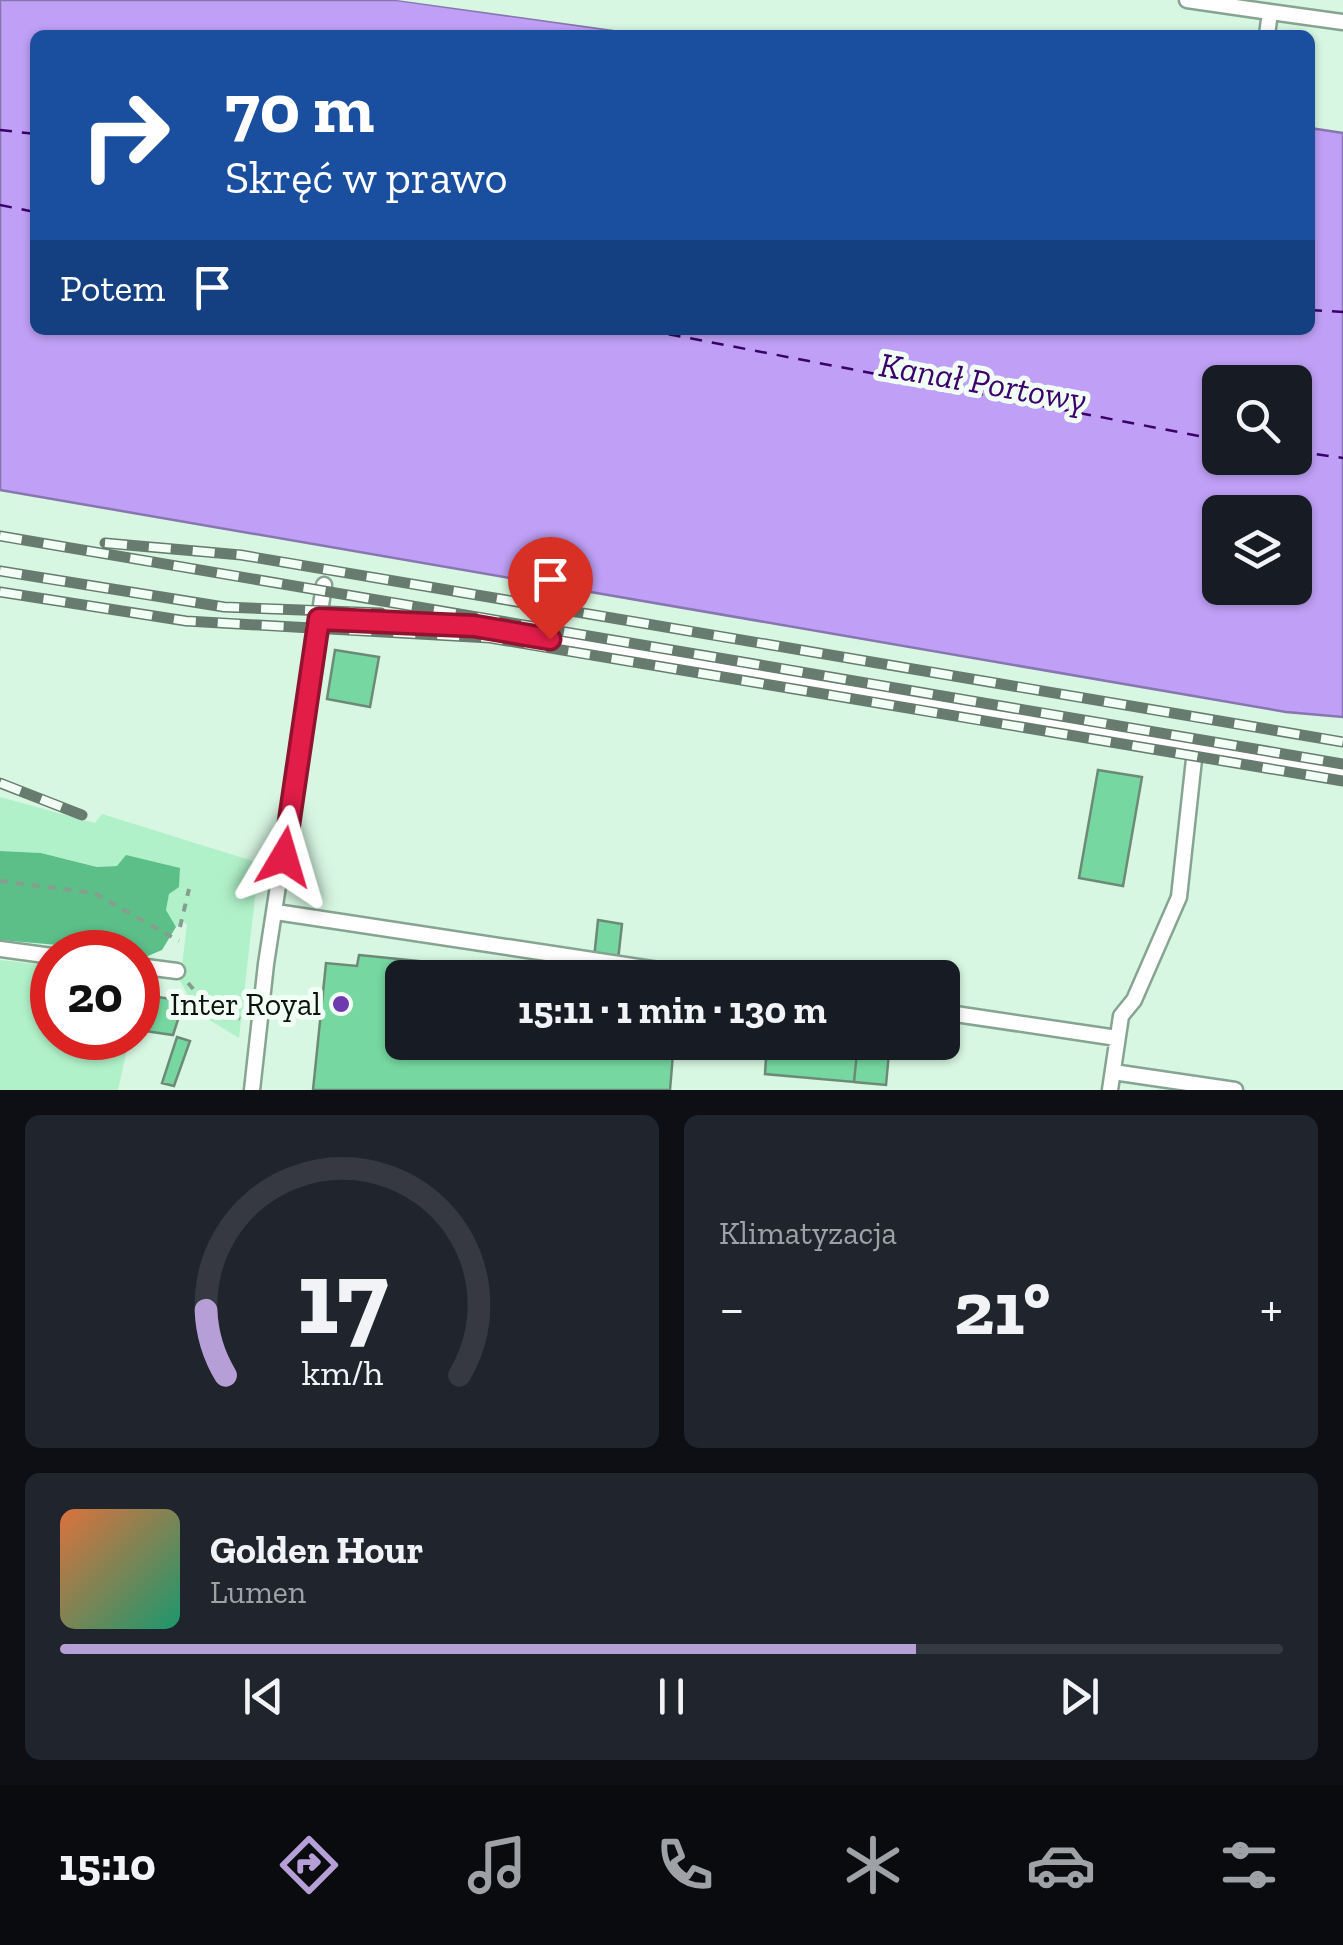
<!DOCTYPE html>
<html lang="pl">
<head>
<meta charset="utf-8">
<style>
  :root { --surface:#171b24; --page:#20242c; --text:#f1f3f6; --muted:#9ea1a6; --line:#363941; --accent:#b69fd6 }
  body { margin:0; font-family:"Zilla Slab",serif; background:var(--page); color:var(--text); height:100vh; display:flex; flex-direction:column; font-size:38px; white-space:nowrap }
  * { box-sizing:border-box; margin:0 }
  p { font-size:32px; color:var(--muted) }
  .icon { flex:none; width:55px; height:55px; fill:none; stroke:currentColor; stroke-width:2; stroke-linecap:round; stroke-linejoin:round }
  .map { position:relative; height:1090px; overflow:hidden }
  .drawer { display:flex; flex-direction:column; gap:25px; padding:25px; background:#0d0f14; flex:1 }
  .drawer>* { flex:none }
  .guide { position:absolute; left:30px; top:30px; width:1285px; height:305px; border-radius:15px; box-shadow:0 2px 8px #0004; background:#1a4fa0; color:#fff; overflow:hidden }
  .fabs { position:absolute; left:1202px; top:365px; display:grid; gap:20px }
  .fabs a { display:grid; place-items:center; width:110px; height:110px; border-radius:15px; background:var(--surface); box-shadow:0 2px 8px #0004; font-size:50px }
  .speed { position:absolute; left:30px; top:930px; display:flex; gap:20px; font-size:50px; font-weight:700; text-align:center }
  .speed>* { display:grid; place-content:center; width:130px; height:130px; border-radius:50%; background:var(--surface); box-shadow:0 2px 8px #0004; line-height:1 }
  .speed .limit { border:15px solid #d22; background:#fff; color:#111 }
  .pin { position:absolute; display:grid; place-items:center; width:85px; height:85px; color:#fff; margin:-102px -42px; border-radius:50% 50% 50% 0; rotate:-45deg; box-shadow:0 0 10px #0007 }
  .pin .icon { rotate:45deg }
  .me { position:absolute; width:110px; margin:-55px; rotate:7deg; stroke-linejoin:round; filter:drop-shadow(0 0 8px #0008) }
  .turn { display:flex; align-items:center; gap:35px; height:210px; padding:0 30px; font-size:45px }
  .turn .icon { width:130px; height:130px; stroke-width:2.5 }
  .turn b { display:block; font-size:70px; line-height:85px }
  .then { display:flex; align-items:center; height:95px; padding:0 30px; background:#0003; gap:20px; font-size:38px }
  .big { font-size:75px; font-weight:700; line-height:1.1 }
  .drawer .tile { flex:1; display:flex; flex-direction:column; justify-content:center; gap:15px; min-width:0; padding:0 35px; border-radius:15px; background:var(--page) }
  .drawer .dial { align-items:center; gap:0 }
  .dial svg { height:260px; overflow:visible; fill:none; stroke:var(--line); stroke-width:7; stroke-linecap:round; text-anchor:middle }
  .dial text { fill:var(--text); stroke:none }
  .song { display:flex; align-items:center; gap:30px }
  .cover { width:120px; height:120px; border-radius:15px; background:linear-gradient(135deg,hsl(20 70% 55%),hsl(160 70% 35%)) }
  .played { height:10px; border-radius:5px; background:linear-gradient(90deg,var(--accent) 70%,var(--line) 70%) }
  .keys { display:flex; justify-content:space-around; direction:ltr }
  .heat { display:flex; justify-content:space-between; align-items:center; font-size:55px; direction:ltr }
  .drawer .tiles { flex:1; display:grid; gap:25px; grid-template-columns:1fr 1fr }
  .tile:last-child { grid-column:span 2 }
  .trip { position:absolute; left:385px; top:960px; width:575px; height:100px; border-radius:15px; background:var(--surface); box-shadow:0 2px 8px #0004; font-weight:700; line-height:100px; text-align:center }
  .dock { display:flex; height:160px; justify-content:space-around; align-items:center; background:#090b0e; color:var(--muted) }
  .dock .icon { width:70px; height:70px }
  .dock .current { color:var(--accent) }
  .dock b { font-size:45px; color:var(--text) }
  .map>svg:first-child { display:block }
  .green { fill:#b0f1c9 }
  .forest { fill:#5cbf88 }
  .water { fill:#bfa0f6; stroke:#8876b0; stroke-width:2.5; fill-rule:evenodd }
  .pier { fill:#d7f7e2 }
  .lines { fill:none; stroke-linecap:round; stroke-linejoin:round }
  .ferry { stroke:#3a016a; stroke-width:2.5; stroke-dasharray:12 10; stroke-linecap:butt }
  .building { fill:#76d8a0; stroke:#6c8a77; stroke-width:2.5 }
  .service-casing { stroke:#86a491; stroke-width:19 }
  .path { stroke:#869e8e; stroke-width:4; stroke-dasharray:8 8; stroke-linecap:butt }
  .service { stroke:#fff; stroke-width:14 }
  .rail-casing { stroke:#677c6e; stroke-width:11 }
  .rail { stroke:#f2fff6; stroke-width:8; stroke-dasharray:22; stroke-linecap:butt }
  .route-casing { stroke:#92132f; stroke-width:25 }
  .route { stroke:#e11d48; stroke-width:18 }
  .poi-dot { fill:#6f39b0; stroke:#f2fff6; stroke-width:4 }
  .labels { text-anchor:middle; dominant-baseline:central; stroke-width:10; stroke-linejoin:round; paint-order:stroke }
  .poi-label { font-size:32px; fill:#08140d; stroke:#f2fff6; text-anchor:end }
  .water-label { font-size:35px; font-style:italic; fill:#3a016a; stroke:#f2fff6 }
</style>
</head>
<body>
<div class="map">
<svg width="1343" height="1090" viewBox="0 0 1343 1090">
  <rect width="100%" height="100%" fill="#d7f7e2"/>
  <path class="green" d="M 0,797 L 95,823 L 102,814 L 259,863 L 239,1038 L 198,1013 L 180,981 L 187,925 L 183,921 L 176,927 L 166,910 L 169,894 L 117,866 L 98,867 L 41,853 L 0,851 Z
    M 0,960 L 52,966 L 52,1038 L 128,1045 L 118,1090 L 0,1090 Z"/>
  <path class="forest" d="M 0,851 L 41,853 L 97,867 L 117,866 L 126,855 L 180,868 L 179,887 L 169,894 L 166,910 L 176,927 L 162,950 L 143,958 L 138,952 L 0,940 Z"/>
  <path class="water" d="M 0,0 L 397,0 L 646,35 L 35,35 L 35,330 L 1310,330 L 1310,128 L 1343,133 L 1343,717 L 1286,712 L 0,490 ZM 1220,382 L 1295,382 L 1295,458 L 1220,458 ZM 1220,512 L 1295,512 L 1295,588 L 1220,588 Z"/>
  <path class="pier" d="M 397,0 L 433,0 L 647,30 L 651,35 Z"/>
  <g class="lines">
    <path class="ferry" d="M 0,130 L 35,134
      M 0,205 L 35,212
      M 1310,310 L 1343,312
      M 647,330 L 1220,440
      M 1295,451 L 1343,458"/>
  </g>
  <path class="building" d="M 335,650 L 379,657 L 370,707 L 327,699 Z
    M 1098,770 L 1142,777 L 1123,886 L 1079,878 Z
    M 598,920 L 622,924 L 616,978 L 592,978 Z
    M 359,955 L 586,978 L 402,978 L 402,1042 L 674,1042 L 670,1090 L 313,1090 L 326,963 L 357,966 Z
    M 138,994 L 184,1001 L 173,1035 L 138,1030 Z
    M 177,1037 L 190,1041 L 174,1086 L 162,1083 Z
    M 767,1042 L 858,1042 L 854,1082 L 765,1074 Z
    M 858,1042 L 890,1042 L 886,1085 L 854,1082 Z"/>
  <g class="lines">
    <g class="service-casing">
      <path id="service" d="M 1187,0 L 1270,12
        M 1267,35 L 1270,12 L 1343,22
        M 319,619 L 324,585
        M 276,912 L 711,978
        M 0,949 L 52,956
        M 138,966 L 177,971
        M 942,1012 L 1117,1038
        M 1113,1072 L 1235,1090
        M 252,1090 L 266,964 L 319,619 L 474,626 L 1343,771
        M 1110,1090 L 1121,1016 L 1134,1000 L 1179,897 L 1195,750"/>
    </g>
    <path class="path" d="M 0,881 L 94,893 L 179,941
      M 180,927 L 189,889
      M 188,983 L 207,1005 L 240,1019"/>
    <use href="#service" class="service"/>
    <g class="rail-casing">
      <path id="rail" d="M 0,536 L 1343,764
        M 105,543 L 241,555 L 1343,742
        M 0,571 L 224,607 L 381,613
        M 0,592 L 186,621 L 490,638 L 1343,781
        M 0,783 L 82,815"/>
    </g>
    <use href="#rail" class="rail"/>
  </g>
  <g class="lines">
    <g class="route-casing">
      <path id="route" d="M 284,857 L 319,619 L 474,626 L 550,639"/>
    </g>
    <use href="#route" class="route"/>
  </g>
  <circle class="poi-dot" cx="341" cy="1004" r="10"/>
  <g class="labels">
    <g class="poi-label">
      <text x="321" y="1004">Inter Royal</text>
    </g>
    <g class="water-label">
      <text transform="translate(983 382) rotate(10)">Kanał Portowy</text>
    </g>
  </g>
</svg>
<div class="fabs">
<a><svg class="icon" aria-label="search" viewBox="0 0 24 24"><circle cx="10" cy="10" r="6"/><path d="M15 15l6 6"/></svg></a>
<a><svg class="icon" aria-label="layers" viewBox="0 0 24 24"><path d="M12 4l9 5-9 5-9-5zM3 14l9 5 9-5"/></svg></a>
</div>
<div class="speed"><div class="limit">20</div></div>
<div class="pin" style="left:550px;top:639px;background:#d93025"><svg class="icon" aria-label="arrive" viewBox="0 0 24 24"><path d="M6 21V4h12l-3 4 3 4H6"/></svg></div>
<svg class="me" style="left:284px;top:857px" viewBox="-20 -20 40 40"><path d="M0-17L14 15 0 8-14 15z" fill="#e11d48" stroke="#fff" stroke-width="4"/></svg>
<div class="trip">15:11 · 1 min · 130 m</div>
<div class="guide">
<div class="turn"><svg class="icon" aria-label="right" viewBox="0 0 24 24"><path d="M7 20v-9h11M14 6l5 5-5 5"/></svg><div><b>70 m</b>Skręć w prawo</div></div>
<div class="then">Potem<svg class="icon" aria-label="arrive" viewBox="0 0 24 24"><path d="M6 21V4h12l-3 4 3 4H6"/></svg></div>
</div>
</div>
<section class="drawer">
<div class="tiles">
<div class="tile dial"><svg viewBox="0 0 100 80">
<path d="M14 69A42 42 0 1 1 86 69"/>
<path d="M14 69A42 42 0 0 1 8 49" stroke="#b69fd6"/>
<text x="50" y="56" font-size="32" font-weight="700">17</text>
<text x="50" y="72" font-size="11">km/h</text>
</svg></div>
<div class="tile"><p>Klimatyzacja</p>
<div class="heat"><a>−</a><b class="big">21°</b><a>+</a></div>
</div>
<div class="tile">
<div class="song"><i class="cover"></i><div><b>Golden Hour</b><p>Lumen</p></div></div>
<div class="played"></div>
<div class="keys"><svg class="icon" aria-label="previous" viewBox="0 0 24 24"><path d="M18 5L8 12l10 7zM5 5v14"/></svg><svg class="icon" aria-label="pause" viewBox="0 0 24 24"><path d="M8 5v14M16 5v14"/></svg><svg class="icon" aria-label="next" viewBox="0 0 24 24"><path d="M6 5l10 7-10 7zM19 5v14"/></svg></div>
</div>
</div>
</section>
<nav class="dock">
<b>15:10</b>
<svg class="icon current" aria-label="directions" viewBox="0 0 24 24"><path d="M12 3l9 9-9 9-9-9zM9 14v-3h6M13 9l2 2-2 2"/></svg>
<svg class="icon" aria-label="music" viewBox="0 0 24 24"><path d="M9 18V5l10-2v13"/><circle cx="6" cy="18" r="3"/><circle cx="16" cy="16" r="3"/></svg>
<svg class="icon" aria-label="phone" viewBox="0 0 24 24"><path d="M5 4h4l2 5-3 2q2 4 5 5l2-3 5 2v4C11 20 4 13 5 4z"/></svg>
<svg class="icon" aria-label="climate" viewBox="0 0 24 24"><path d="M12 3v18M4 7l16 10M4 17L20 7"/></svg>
<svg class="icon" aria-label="car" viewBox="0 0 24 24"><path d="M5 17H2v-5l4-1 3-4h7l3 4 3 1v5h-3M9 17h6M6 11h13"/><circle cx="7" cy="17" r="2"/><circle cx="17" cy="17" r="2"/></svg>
<svg class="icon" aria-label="filters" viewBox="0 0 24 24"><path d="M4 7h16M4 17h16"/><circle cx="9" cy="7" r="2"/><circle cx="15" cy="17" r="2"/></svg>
</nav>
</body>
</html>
